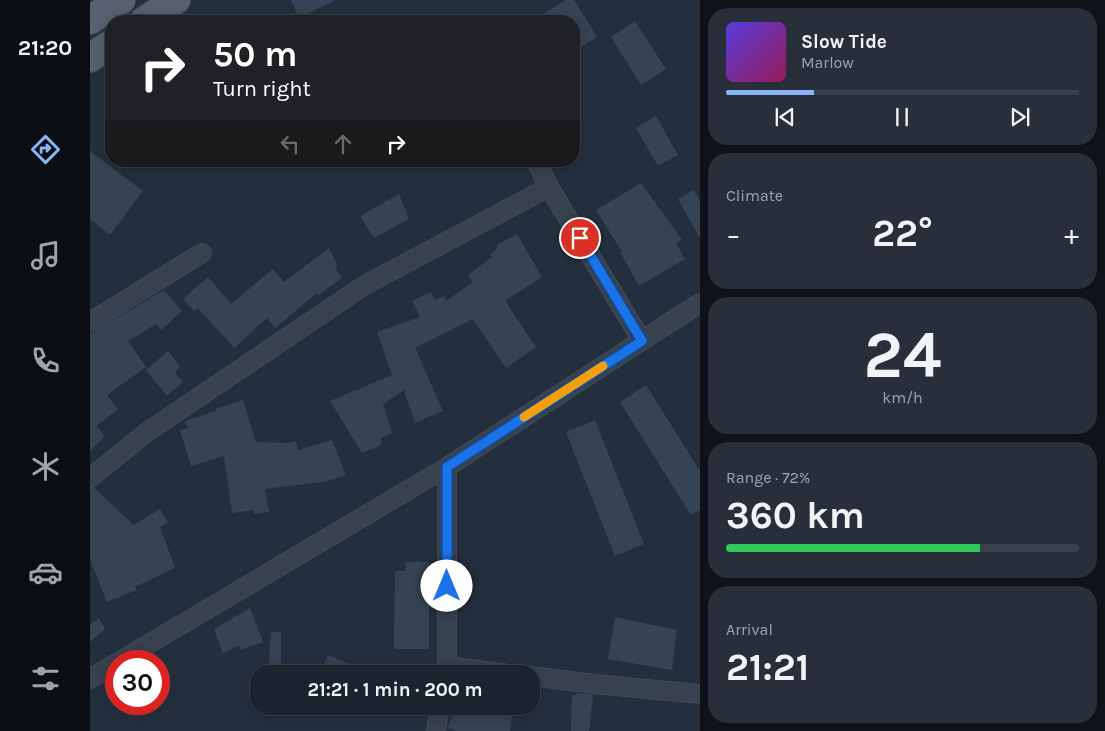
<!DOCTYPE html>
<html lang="en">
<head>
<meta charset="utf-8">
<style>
  :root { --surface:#1b232e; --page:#282f3a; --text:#f1f3f6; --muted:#a0a4aa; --line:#39404a; --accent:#8ab4f8 }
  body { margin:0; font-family:Karla,sans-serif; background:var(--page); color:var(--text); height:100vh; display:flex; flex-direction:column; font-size:19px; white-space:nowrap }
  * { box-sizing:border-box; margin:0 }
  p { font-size:16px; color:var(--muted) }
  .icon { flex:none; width:28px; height:28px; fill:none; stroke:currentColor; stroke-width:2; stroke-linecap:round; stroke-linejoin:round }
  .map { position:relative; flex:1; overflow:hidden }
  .details { display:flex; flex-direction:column; gap:8px; padding:8px; background:#0f1319; width:405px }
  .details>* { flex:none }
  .banner { position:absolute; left:15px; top:15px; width:475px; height:152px; border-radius:20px; box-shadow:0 2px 12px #0003,0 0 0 1px var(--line); background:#202124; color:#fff; overflow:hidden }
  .speed { position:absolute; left:15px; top:650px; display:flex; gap:10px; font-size:25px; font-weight:700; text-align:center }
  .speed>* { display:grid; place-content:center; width:65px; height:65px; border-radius:50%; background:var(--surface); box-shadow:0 2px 12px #0003,0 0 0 1px var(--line); line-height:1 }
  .speed .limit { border:8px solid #d22; background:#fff; color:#111 }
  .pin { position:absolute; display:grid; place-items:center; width:42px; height:42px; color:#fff; margin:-21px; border:2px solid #fff; border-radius:50%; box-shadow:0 1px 5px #0007 }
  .me { position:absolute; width:55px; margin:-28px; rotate:0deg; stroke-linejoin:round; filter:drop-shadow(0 0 4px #0008) }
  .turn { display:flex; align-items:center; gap:18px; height:105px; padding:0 25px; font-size:22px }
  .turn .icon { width:65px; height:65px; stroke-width:2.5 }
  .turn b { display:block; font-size:35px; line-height:42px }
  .lanes { display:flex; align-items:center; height:48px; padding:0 25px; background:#0003; justify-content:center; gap:25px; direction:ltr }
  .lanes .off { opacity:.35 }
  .big { font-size:38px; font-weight:700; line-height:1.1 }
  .details .widget { flex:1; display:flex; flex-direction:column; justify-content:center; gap:8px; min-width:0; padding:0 18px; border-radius:20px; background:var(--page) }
  .details .dial { align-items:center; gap:0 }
  .dial b { font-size:65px; line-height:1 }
  .song { display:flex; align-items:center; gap:15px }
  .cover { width:60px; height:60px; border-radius:8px; background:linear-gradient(135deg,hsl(250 70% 55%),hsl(330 70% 35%)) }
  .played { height:5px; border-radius:2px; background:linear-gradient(90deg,var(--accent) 25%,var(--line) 25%) }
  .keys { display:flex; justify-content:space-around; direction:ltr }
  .heat { display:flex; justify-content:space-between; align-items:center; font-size:28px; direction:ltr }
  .charge { height:8px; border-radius:4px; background:linear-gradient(90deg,#34c759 72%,var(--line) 0) }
  .trip { position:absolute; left:160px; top:665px; width:290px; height:50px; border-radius:20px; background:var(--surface); box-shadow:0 2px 12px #0003,0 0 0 1px var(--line); font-weight:700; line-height:50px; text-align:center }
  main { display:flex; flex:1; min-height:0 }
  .tabs { display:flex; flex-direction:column; width:90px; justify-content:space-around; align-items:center; background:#0b0e12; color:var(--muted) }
  .tabs .icon { width:35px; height:35px }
  .tabs .selected { color:var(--accent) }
  .tabs b { font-size:22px; color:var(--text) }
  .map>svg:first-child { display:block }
  .building { fill:#364354 }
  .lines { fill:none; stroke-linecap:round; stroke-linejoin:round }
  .minor-casing { stroke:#414a57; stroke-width:20 }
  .primary-casing { stroke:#414a57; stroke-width:30 }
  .minor { stroke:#38414e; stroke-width:18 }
  .primary { stroke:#56606e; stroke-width:28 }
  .route-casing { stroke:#114b97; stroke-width:12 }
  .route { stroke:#1a73e8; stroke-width:9 }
  .slow { stroke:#f59e0b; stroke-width:9 }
</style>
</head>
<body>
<main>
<nav class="tabs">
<b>21:20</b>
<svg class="icon selected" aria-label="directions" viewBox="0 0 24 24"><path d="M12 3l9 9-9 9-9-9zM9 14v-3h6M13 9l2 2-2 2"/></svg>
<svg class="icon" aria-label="music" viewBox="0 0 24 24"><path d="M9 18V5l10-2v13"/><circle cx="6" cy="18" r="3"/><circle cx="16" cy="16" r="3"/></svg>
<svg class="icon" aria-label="phone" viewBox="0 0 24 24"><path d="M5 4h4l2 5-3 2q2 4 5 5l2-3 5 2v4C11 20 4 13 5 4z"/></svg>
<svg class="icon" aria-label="climate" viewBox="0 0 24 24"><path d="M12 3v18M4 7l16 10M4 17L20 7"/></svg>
<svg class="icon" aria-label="car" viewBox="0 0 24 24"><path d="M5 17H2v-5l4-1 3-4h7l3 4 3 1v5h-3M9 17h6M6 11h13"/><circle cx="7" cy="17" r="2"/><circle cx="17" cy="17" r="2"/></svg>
<svg class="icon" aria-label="filters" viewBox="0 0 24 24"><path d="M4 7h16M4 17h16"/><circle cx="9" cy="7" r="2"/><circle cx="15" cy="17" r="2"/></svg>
</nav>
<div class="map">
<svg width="610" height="731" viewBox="0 0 610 731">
  <rect width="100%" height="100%" fill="#242f3e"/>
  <path class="building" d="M 201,0 L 246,0 L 209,18 Z
    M 476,0 L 484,0 L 507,37 L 484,51 L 484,21 L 459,21 L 454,13 Z
    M 545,21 L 576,69 L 551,85 L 521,37 Z
    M 566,116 L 588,155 L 568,166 L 546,128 Z
    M 0,151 L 53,191 L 20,235 L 0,219 Z
    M 551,183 L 592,240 L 586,243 L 595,259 L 549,286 L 530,252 L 532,252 L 506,210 Z
    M 604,190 L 610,201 L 610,238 L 588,199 Z
    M 309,194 L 319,219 L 284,238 L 270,216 Z
    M 427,234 L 452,277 L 416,300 L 422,312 L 446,347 L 416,368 L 383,319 L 325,348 L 353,411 L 325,423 L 314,390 L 293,404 L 302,433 L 291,438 L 291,445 L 272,453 L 240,401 L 302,375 L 287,332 L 330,317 L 322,301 L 341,292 L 345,300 L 354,296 L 356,301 L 383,282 L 378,275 L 402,257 L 400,254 L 407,249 L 407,245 Z
    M 239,248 L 247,264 L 246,269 L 252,278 L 229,295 L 227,293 L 185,328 L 177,318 L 144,348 L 108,308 L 104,311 L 93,299 L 118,277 L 141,304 L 183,269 L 194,282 Z
    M 74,290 L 92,311 L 71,330 L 66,324 L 38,341 L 56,367 L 17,395 L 28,409 L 6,426 L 15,436 L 0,451 L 0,334 Z
    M 78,351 L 90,366 L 85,373 L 93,382 L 77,396 L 56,370 Z
    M 556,385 L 610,471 L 610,510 L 601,515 L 530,402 Z
    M 153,400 L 166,442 L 199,443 L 206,441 L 208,450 L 242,440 L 256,475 L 231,483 L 231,482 L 175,489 L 179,512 L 164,514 L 164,510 L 142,513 L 134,456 L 101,466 L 90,430 L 98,428 L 95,421 L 126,411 L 126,409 Z
    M 505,420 L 554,544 L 525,556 L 476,432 Z
    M 0,488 L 4,488 L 44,525 L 70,509 L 78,522 L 70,527 L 85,568 L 45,587 L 46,590 L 17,602 L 0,560 Z
    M 316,562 L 339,562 L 339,649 L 304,649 L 305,571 L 315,571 Z
    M 160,608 L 173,642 L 150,650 L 149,645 L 133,654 L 124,629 Z
    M 525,617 L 587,630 L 582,670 L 518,659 Z
    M 9,618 L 15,629 L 0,642 L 0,624 Z
    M 181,632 L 191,632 L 191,674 L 178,674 Z
    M 238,655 L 282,673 L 282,674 L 250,674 L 233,667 Z
    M 488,693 L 503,695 L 499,731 L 481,731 L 482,696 Z
    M 365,706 L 423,706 L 420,731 L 367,731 L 358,728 Z"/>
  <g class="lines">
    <g class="minor-casing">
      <path id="minor" d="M 446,161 L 459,187 L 552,341
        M 0,322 L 112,253
        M 0,478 L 57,432 L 275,285 L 459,187
        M 30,661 L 357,467 L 610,303
        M 357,666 L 419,674
        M 356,674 L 357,666 L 357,467
        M 441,676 L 504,684 L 610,694
        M 0,679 L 26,663
        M 346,731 L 350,706"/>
    </g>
    <g class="primary-casing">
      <path id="primary" d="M 0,20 L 31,0
        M 54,21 L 86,0
        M 0,58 L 21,44"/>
    </g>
    <use href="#minor" class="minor"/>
    <use href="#primary" class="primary"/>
  </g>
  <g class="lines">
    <g class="route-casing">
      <path id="route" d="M 357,586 L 357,467 L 552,341 L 490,238"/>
    </g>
    <use href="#route" class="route"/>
    <path class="slow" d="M 434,417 L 513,366"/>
  </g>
</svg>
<div class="speed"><div class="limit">30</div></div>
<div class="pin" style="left:490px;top:238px;background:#d93025"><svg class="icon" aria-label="arrive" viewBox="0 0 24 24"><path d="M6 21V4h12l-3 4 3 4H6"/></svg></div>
<svg class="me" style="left:357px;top:586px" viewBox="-20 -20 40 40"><circle r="19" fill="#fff"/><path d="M0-13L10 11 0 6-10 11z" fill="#1a73e8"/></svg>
<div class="trip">21:21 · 1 min · 200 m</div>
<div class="banner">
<div class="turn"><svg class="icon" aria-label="right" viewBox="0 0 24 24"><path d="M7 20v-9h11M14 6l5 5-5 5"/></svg><div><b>50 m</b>Turn right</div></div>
<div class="lanes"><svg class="icon off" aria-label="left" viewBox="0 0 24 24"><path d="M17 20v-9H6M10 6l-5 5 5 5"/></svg><svg class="icon off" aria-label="ahead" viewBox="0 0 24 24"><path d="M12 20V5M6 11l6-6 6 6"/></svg><svg class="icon" aria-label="right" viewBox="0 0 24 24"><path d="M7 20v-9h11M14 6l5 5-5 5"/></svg></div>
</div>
</div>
<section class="details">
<div class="widget">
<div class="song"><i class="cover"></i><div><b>Slow Tide</b><p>Marlow</p></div></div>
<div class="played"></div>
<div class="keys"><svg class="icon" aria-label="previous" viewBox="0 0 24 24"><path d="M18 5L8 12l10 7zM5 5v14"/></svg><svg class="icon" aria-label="pause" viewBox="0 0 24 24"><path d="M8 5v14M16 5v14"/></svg><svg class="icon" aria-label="next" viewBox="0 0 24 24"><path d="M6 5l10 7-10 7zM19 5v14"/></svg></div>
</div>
<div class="widget"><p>Climate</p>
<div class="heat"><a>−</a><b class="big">22°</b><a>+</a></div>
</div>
<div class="widget dial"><b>24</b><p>km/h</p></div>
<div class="widget"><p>Range · 72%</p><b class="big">360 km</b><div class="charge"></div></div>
<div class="widget"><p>Arrival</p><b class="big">21:21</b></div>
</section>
</main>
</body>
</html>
